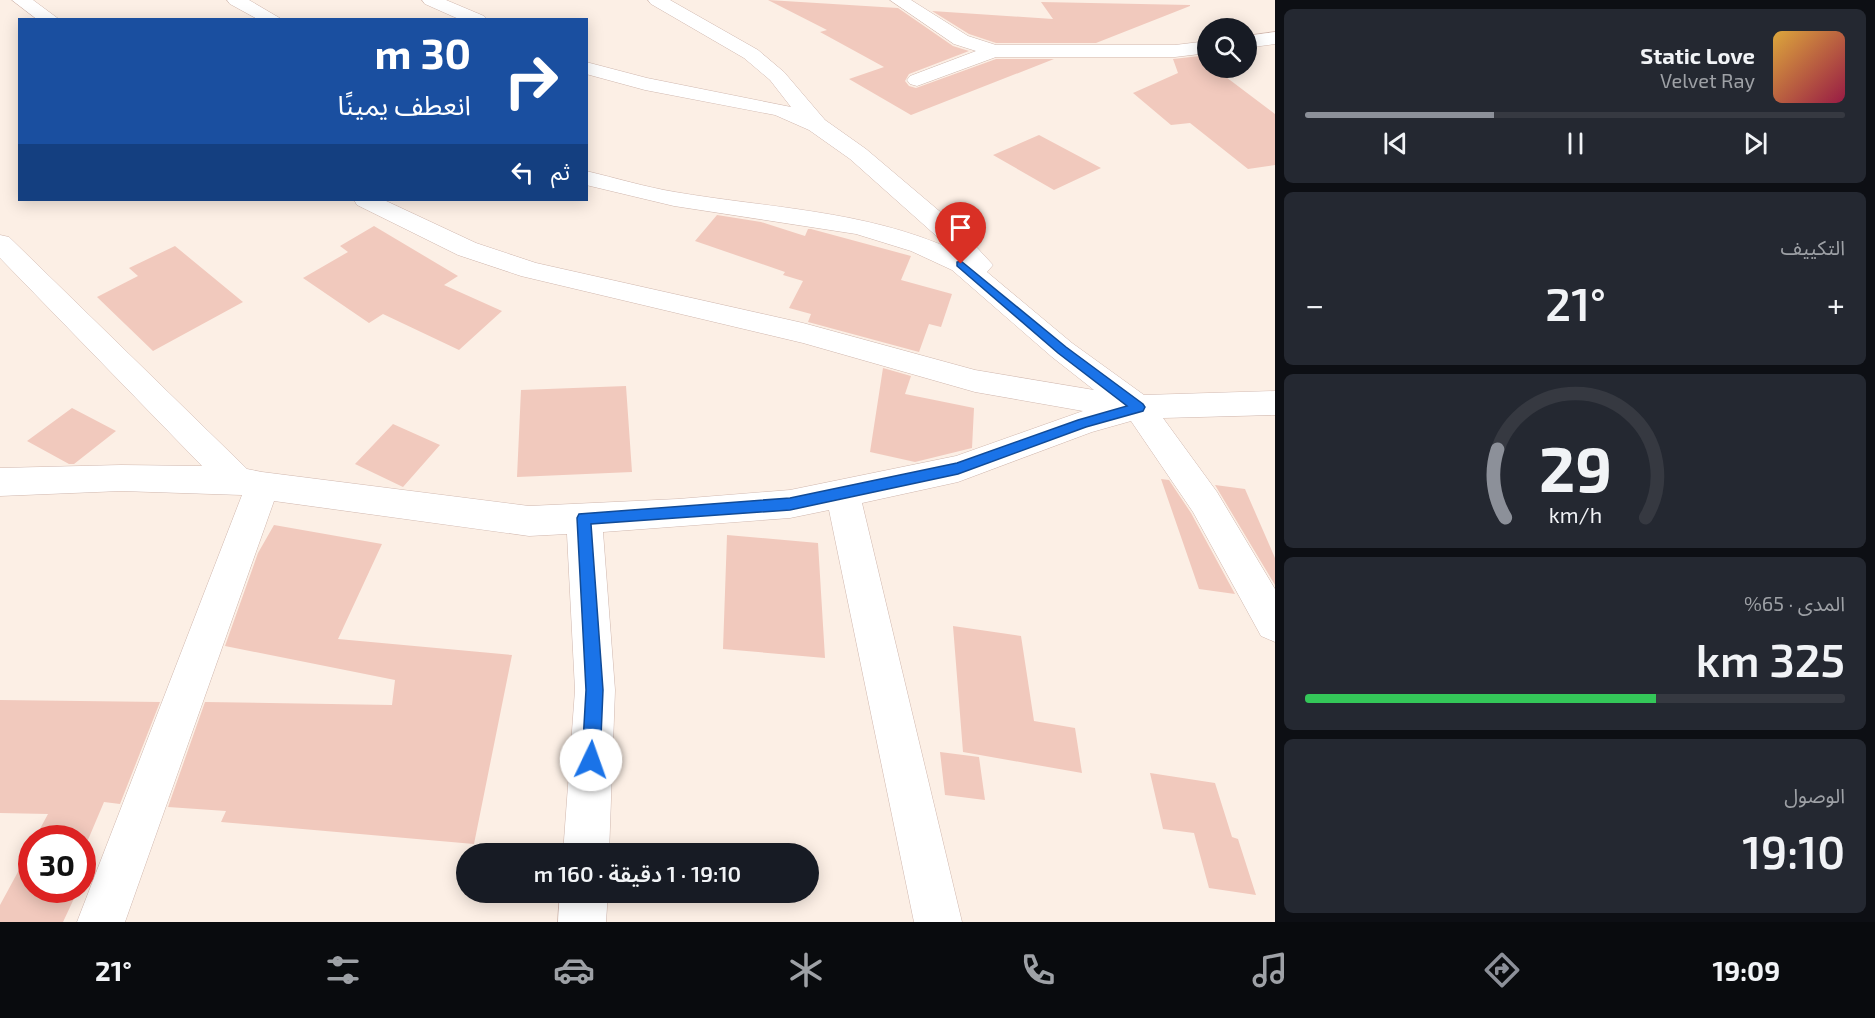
<!DOCTYPE html>
<html lang="ar">
<head>
<meta charset="utf-8">
<style>
  :root { --surface:#171b24; --page:#242831; --text:#f1f3f6; --muted:#9ea1a6; --line:#363941; --accent:#8c9099 }
  body { margin:0; font-family:"Exo 2","Noto Sans Arabic",sans-serif; background:var(--page); color:var(--text); direction:rtl; height:100vh; display:flex; flex-direction:column; font-size:22px; white-space:nowrap }
  * { box-sizing:border-box; margin:0 }
  p { font-size:20px; color:var(--muted) }
  .icon { flex:none; width:33px; height:33px; fill:none; stroke:currentColor; stroke-width:2; stroke-linecap:round; stroke-linejoin:round }
  .map { position:relative; flex:1; overflow:hidden; direction:ltr }
  .panel { display:flex; flex-direction:column; gap:9px; padding:9px; background:#0d0f14; width:600px }
  .panel>* { flex:none }
  .top-card { position:absolute; left:18px; top:18px; width:570px; height:183px; border-radius:0px; box-shadow:0 3px 15px #0003; direction:rtl; background:#1a4fa0; color:#fff; overflow:hidden }
  .controls { position:absolute; left:1197px; top:18px; display:grid; gap:12px }
  .controls a { display:grid; place-items:center; width:60px; height:60px; border-radius:50%; background:var(--surface); box-shadow:0 3px 15px #0003; font-size:30px }
  .speed { position:absolute; left:18px; top:825px; display:flex; gap:12px; font-size:30px; font-weight:700; text-align:center }
  .speed>* { display:grid; place-content:center; width:78px; height:78px; border-radius:50%; background:var(--surface); box-shadow:0 3px 15px #0003; line-height:1 }
  .speed .limit { border:9px solid #d22; background:#fff; color:#111 }
  .pin { position:absolute; display:grid; place-items:center; width:51px; height:51px; color:#fff; margin:-62px -26px; border-radius:50% 50% 50% 0; rotate:-45deg; box-shadow:0 0 6px #0007 }
  .pin .icon { rotate:45deg }
  .me { position:absolute; width:66px; margin:-33px; rotate:3deg; stroke-linejoin:round; filter:drop-shadow(0 0 4px #0008) }
  .turn { display:flex; align-items:center; gap:21px; height:126px; padding:0 18px; font-size:27px }
  .turn .icon { width:78px; height:78px; stroke-width:2.5 }
  .turn b { display:block; font-size:42px; line-height:51px }
  .then { display:flex; align-items:center; height:57px; padding:0 18px; background:#0003; gap:12px; font-size:22px }
  .big { font-size:45px; font-weight:600; line-height:1.1 }
  .panel .widget { flex:1; display:flex; flex-direction:column; justify-content:center; gap:9px; min-width:0; padding:0 21px; border-radius:9px; background:var(--page) }
  .panel .dial { align-items:center; gap:0 }
  .dial svg { height:156px; overflow:visible; fill:none; stroke:var(--line); stroke-width:7; stroke-linecap:round; text-anchor:middle }
  .dial text { fill:var(--text); stroke:none }
  .song { display:flex; align-items:center; gap:18px }
  .cover { width:72px; height:72px; border-radius:9px; background:linear-gradient(135deg,hsl(40 70% 55%),hsl(340 70% 35%)) }
  .played { height:6px; border-radius:3px; background:linear-gradient(90deg,var(--accent) 35%,var(--line) 35%) }
  .keys { display:flex; justify-content:space-around; direction:ltr }
  .heat { display:flex; justify-content:space-between; align-items:center; font-size:33px; direction:ltr }
  .charge { height:9px; border-radius:4px; background:linear-gradient(90deg,#34c759 65%,var(--line) 0) }
  .trip { position:absolute; left:456px; top:843px; width:363px; height:60px; border-radius:30px; background:var(--surface); box-shadow:0 3px 15px #0003; font-weight:600; line-height:60px; text-align:center; direction:rtl }
  .tab-bar { display:flex; height:96px; justify-content:space-around; align-items:center; background:#090b0e; color:var(--muted) }
  .tab-bar .icon { width:42px; height:42px }
  .tab-bar .on { color:var(--accent) }
  .tab-bar b { font-size:27px; color:var(--text) }
  main { display:flex; flex:1; min-height:0 }
  .map>svg:first-child { display:block }
  .building { fill:#f1c9bd }
  .lines { fill:none; stroke-linecap:round; stroke-linejoin:round }
  .minor-casing { stroke:#d0b7ae; stroke-width:1 }
  .minor { fill:#fff; fill-rule:evenodd }
  .route { fill:#1a73e8; stroke:#114b97; stroke-width:1.5 }
</style>
</head>
<body>
<main>
<section class="panel">
<div class="widget">
<div class="song"><i class="cover"></i><div><b>Static Love</b><p>Velvet Ray</p></div></div>
<div class="played"></div>
<div class="keys"><svg class="icon" aria-label="previous" viewBox="0 0 24 24"><path d="M18 5L8 12l10 7zM5 5v14"/></svg><svg class="icon" aria-label="pause" viewBox="0 0 24 24"><path d="M8 5v14M16 5v14"/></svg><svg class="icon" aria-label="next" viewBox="0 0 24 24"><path d="M6 5l10 7-10 7zM19 5v14"/></svg></div>
</div>
<div class="widget"><p>التكييف</p>
<div class="heat"><a>−</a><b class="big">21°</b><a>+</a></div>
</div>
<div class="widget dial"><svg viewBox="0 0 100 80">
<path d="M14 69A42 42 0 1 1 86 69"/>
<path d="M14 69A42 42 0 0 1 10 34" stroke="#8c9099"/>
<text x="50" y="56" font-size="32" font-weight="700">29</text>
<text x="50" y="72" font-size="11">km/h</text>
</svg></div>
<div class="widget"><p>المدى · 65%</p><b class="big">325 km</b><div class="charge"></div></div>
<div class="widget"><p>الوصول</p><b class="big">19:10</b></div>
</section>
<div class="map">
<svg width="1275" height="922" viewBox="0 0 1275 922">
  <rect width="100%" height="100%" fill="#fcefe5"/>
  <path class="building" d="M 768,0 L 898,8 L 953,46 L 969,51 L 909,74 L 905,81 L 909,86 L 916,88 L 996,59 L 1054,59 L 911,115 L 849,79 L 884,67 L 820,32 L 827,30 Z
    M 1041,2 L 1190,5 L 1190,6 L 1096,43 L 996,43 L 969,34 L 932,11 L 1053,19 Z
    M 1200,56 L 1208,62 L 1208,68 L 1214,68 L 1275,114 L 1275,165 L 1248,169 L 1190,123 L 1171,125 L 1133,93 L 1178,73 L 1173,59 Z
    M 1039,135 L 1101,168 L 1054,190 L 993,155 Z
    M 717,215 L 761,222 L 805,236 L 808,229 L 811,229 L 911,256 L 901,280 L 952,294 L 941,327 L 929,324 L 919,352 L 808,322 L 811,314 L 789,308 L 803,281 L 783,275 L 785,272 L 695,241 Z
    M 374,226 L 458,276 L 444,285 L 502,311 L 459,350 L 383,314 L 369,323 L 303,278 L 348,252 L 340,246 Z
    M 175,246 L 243,302 L 153,351 L 97,297 L 138,276 L 129,268 Z
    M 883,368 L 911,376 L 905,394 L 974,408 L 972,448 L 915,462 L 870,452 Z
    M 626,386 L 632,472 L 517,477 L 521,390 Z
    M 72,408 L 116,431 L 74,464 L 69,464 L 27,441 Z
    M 393,424 L 440,445 L 403,487 L 355,464 Z
    M 1161,479 L 1169,480 L 1191,513 L 1235,594 L 1199,589 Z
    M 1215,485 L 1245,489 L 1275,558 L 1275,585 Z
    M 274,525 L 382,544 L 338,639 L 512,655 L 474,844 L 221,822 L 226,811 L 168,807 L 205,702 L 392,705 L 395,680 L 225,646 L 258,553 Z
    M 727,535 L 818,543 L 825,658 L 723,649 Z
    M 953,626 L 1021,636 L 1034,721 L 1075,728 L 1082,773 L 963,752 Z
    M 0,700 L 160,702 L 120,804 L 104,802 L 82,854 L 82,838 L 35,838 L 48,814 L 0,813 Z
    M 940,752 L 979,757 L 985,800 L 945,795 Z
    M 1150,773 L 1215,783 L 1232,837 L 1238,839 L 1256,895 L 1209,888 L 1194,833 L 1163,829 Z
    M 32,846 L 32,890 L 78,890 L 63,922 L 0,922 L 0,905 Z"/>
  <g class="lines">
    <g class="minor-casing">
      <path id="minor" d="M 12,0 L 33,0 L 60,20 L 38,20 Z
        M 227,0 L 249,0 L 283,20 L 259,20 L 230,4 Z
        M 422,0 L 446,0 L 484,16 L 487,20 L 461,20 L 425,4 Z
        M 648,0 L 670,0 L 758,50 L 784,72 L 825,120 L 866,149 L 957,226 L 993,265 L 987,272 L 1072,343 L 1144,395 L 1275,391 L 1275,415 L 1163,418 L 1217,492 L 1275,589 L 1275,642 L 1261,636 L 1193,512 L 1131,421 L 1092,432 L 958,482 L 862,503 L 962,922 L 914,922 L 829,510 L 790,518 L 603,532 L 615,690 L 609,854 L 563,854 L 575,690 L 567,534 L 529,536 L 274,501 L 125,922 L 77,922 L 242,495 L 121,491 L 0,496 L 0,468 L 121,465 L 202,466 L 0,258 L 0,235 L 9,237 L 247,469 L 262,472 L 529,506 L 678,499 L 790,490 L 956,456 L 1083,411 L 975,392 L 803,343 L 521,276 L 458,255 L 357,205 L 354,200 L 384,200 L 476,243 L 536,263 L 803,323 L 975,370 L 1094,390 L 1052,357 L 952,270 L 911,251 L 856,234 L 674,206 L 586,185 L 586,171 C 616,178 645,187 675,192 C 768,208 864,210 951,249 L 850,159 L 809,130 L 775,115 L 645,90 L 586,74 L 586,62 L 647,78 L 791,107 L 770,80 L 744,58 L 651,4 Z
        M 890,0 L 911,0 L 968,36 L 996,45 L 1175,45 L 1208,41 L 1208,53 L 1175,57 L 996,57 L 917,86 L 910,84 L 907,80 L 910,76 L 976,51 L 954,44 Z
        M 1275,32 L 1275,44 L 1246,48 L 1246,36 Z
        M 560,892 L 608,892 L 606,922 L 558,922 Z"/>
    </g>
    <use href="#minor" class="minor"/>
  </g>
  <path class="route" d="M 961,261 L 1066,347 L 1143,404 L 1145,407 L 1143,411 L 1086,427 L 958,474 L 790,510 L 591,524 L 603,690 L 600,760 L 597,766 L 591,769 L 584,766 L 582,760 L 586,690 L 577,518 L 579,514 L 790,498 L 957,463 L 1078,420 L 1127,406 L 1058,353 L 957,266 L 957,262 Z"/>
</svg>
<div class="controls">
<a><svg class="icon" aria-label="search" viewBox="0 0 24 24"><circle cx="10" cy="10" r="6"/><path d="M15 15l6 6"/></svg></a>
</div>
<div class="speed"><div class="limit">30</div></div>
<div class="pin" style="left:961px;top:264px;background:#d93025"><svg class="icon" aria-label="arrive" viewBox="0 0 24 24"><path d="M6 21V4h12l-3 4 3 4H6"/></svg></div>
<svg class="me" style="left:591px;top:760px" viewBox="-20 -20 40 40"><circle r="19" fill="#fff"/><path d="M0-13L10 11 0 6-10 11z" fill="#1a73e8"/></svg>
<div class="trip">19:10 · 1 دقيقة · 160 m</div>
<div class="top-card">
<div class="turn"><svg class="icon" aria-label="right" viewBox="0 0 24 24"><path d="M7 20v-9h11M14 6l5 5-5 5"/></svg><div><b>30 m</b>انعطف يمينًا</div></div>
<div class="then">ثم<svg class="icon" aria-label="left" viewBox="0 0 24 24"><path d="M17 20v-9H6M10 6l-5 5 5 5"/></svg></div>
</div>
</div>
</main>
<nav class="tab-bar">
<b>19:09</b>
<svg class="icon on" aria-label="directions" viewBox="0 0 24 24"><path d="M12 3l9 9-9 9-9-9zM9 14v-3h6M13 9l2 2-2 2"/></svg>
<svg class="icon" aria-label="music" viewBox="0 0 24 24"><path d="M9 18V5l10-2v13"/><circle cx="6" cy="18" r="3"/><circle cx="16" cy="16" r="3"/></svg>
<svg class="icon" aria-label="phone" viewBox="0 0 24 24"><path d="M5 4h4l2 5-3 2q2 4 5 5l2-3 5 2v4C11 20 4 13 5 4z"/></svg>
<svg class="icon" aria-label="climate" viewBox="0 0 24 24"><path d="M12 3v18M4 7l16 10M4 17L20 7"/></svg>
<svg class="icon" aria-label="car" viewBox="0 0 24 24"><path d="M5 17H2v-5l4-1 3-4h7l3 4 3 1v5h-3M9 17h6M6 11h13"/><circle cx="7" cy="17" r="2"/><circle cx="17" cy="17" r="2"/></svg>
<svg class="icon" aria-label="filters" viewBox="0 0 24 24"><path d="M4 7h16M4 17h16"/><circle cx="9" cy="7" r="2"/><circle cx="15" cy="17" r="2"/></svg>
<b>21°</b>
</nav>
</body>
</html>
